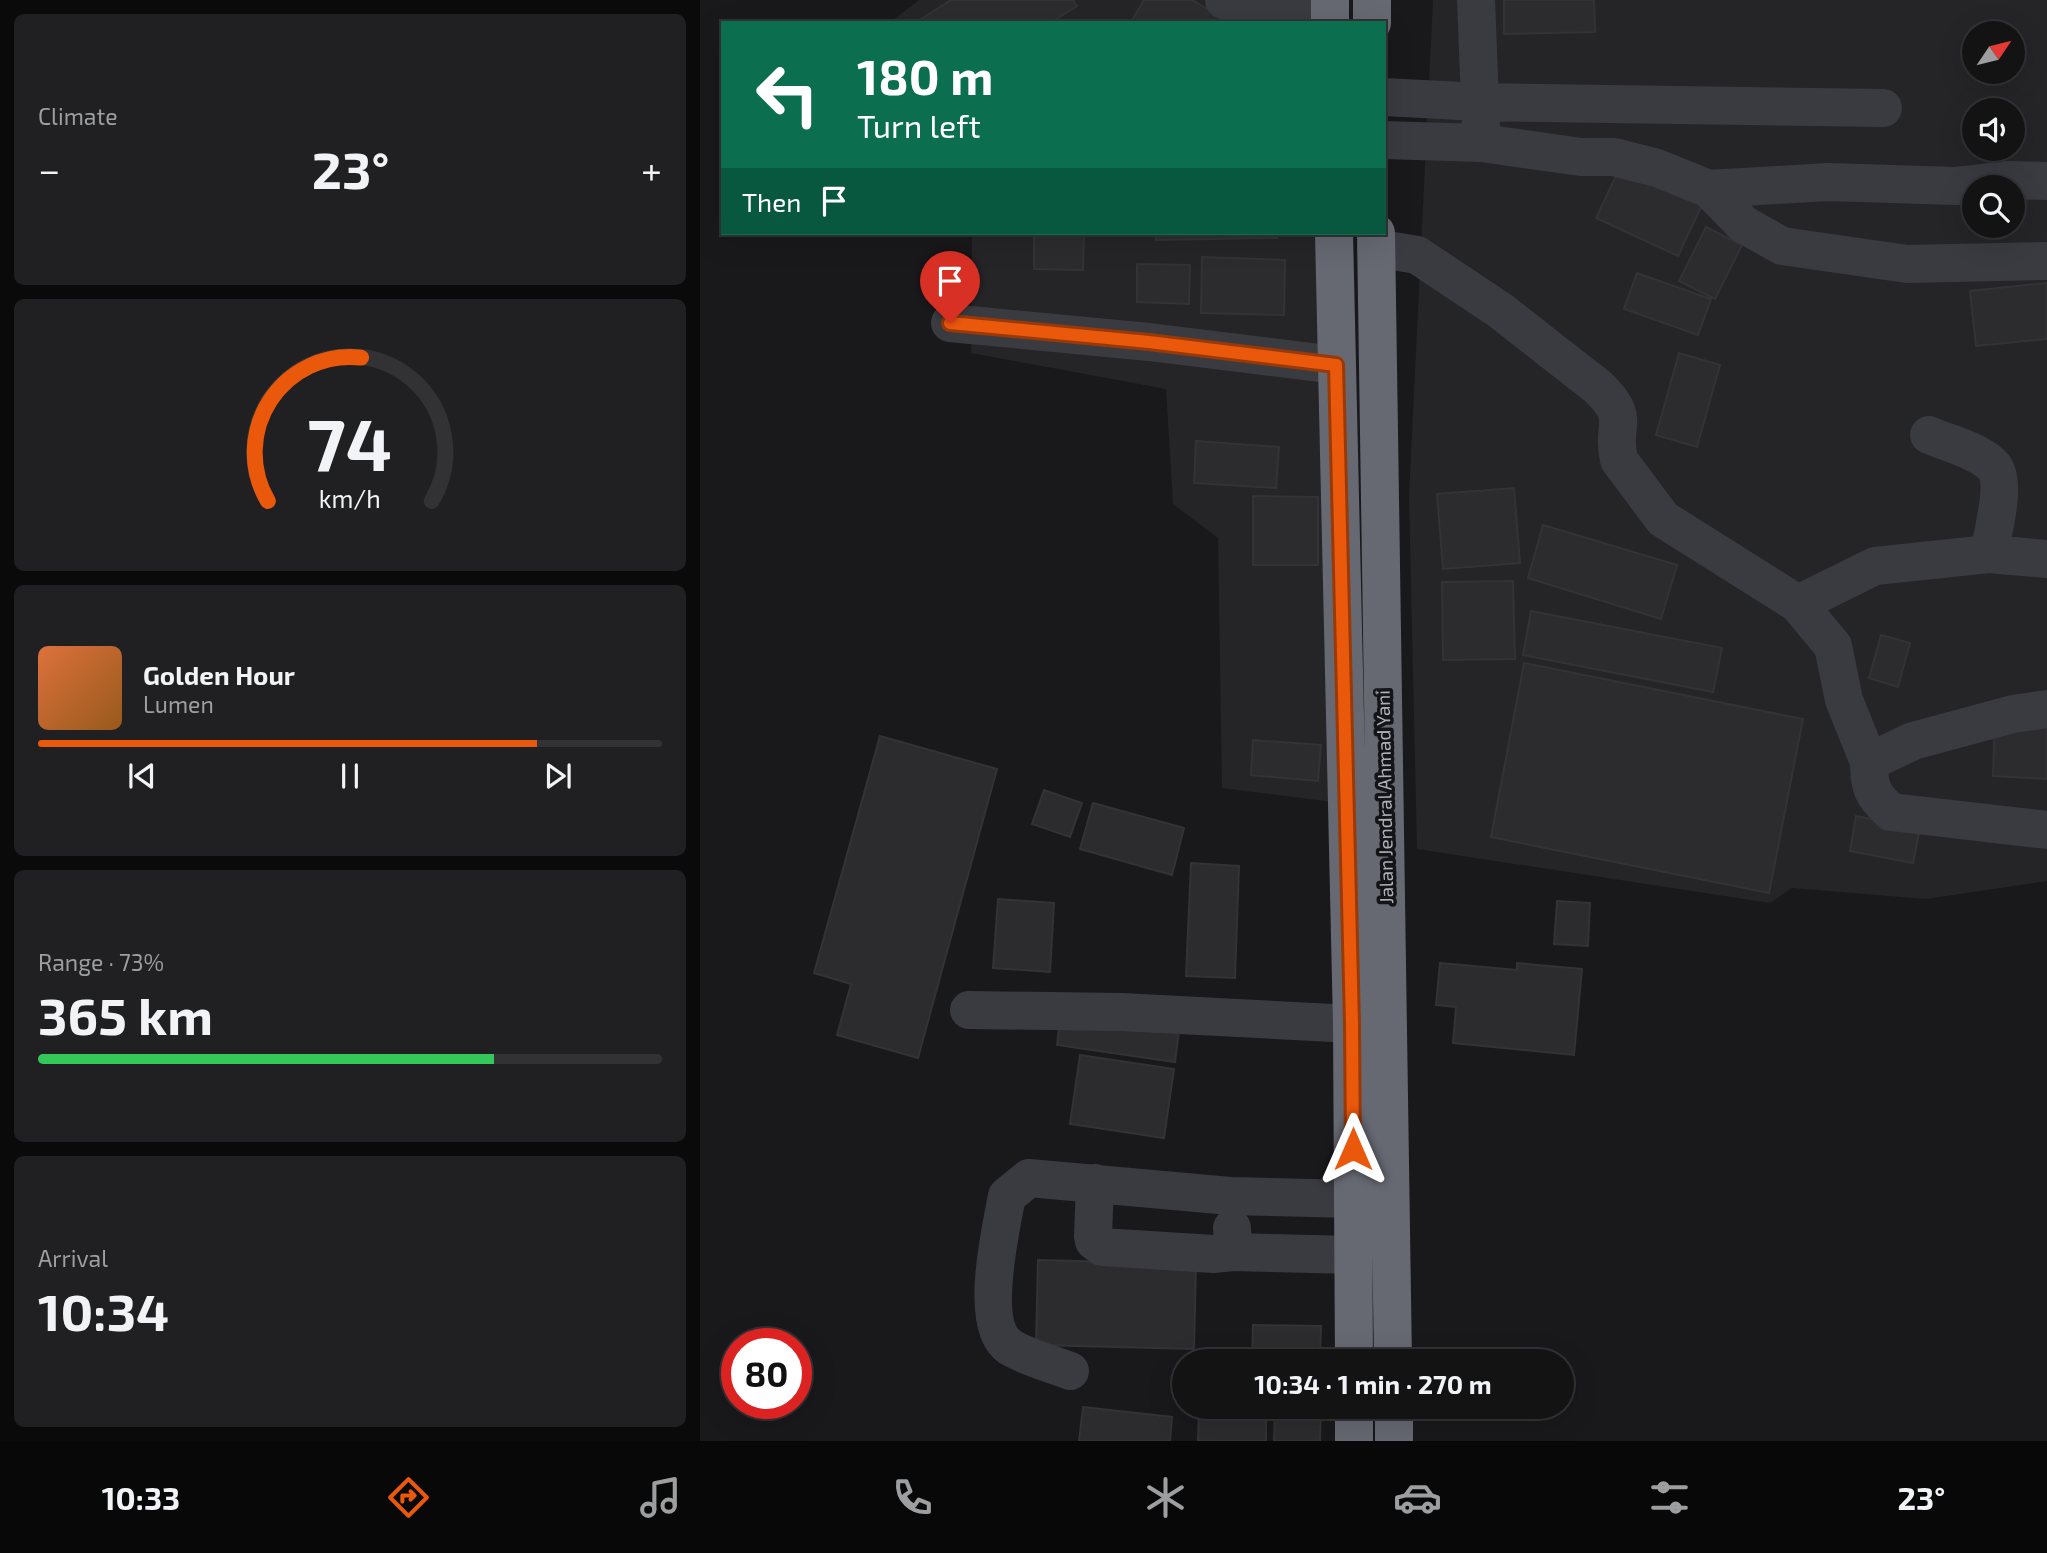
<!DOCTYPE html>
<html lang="en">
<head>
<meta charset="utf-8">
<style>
  :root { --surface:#131314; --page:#202022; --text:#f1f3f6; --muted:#9d9ea0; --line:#323234; --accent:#ea580c }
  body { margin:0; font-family:"Exo 2",sans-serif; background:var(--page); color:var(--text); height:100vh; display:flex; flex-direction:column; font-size:26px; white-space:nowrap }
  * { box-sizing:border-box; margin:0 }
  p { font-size:23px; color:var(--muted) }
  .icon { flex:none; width:38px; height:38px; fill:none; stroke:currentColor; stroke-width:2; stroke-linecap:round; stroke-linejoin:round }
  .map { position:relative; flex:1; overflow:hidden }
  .drawer { display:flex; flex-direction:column; gap:14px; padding:14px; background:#0a0a0b; width:700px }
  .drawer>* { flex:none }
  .guide { position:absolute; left:21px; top:21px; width:665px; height:214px; border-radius:0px; box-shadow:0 7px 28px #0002,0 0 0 2px var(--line); background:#0b6e4f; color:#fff; overflow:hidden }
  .needle { width:46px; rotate:55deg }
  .controls { position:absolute; left:1262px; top:21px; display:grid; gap:14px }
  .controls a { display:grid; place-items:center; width:63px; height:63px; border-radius:50%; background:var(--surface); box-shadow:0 7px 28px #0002,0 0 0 2px var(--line); font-size:35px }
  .speed { position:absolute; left:21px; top:1328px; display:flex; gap:14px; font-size:35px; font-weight:700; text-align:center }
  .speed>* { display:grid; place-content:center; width:91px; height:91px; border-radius:50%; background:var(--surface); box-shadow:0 7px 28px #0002,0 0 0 2px var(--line); line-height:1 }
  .speed .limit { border:10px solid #d22; background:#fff; color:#111 }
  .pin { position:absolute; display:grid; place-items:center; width:60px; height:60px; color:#fff; margin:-72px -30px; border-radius:50% 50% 50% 0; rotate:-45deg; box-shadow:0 0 7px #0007 }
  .pin .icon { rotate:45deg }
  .me { position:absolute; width:77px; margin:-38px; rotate:0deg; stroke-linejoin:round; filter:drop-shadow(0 0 5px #0008) }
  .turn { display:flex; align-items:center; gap:24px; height:147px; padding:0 21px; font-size:32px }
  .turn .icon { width:91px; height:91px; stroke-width:2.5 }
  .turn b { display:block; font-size:49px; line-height:60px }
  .then { display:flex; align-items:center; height:66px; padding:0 21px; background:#0003; gap:14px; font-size:26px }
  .big { font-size:52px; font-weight:700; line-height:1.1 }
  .drawer .card { flex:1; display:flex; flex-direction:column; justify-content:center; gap:10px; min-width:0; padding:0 24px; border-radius:10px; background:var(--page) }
  .drawer .dial { align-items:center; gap:0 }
  .dial svg { height:182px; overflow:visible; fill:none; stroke:var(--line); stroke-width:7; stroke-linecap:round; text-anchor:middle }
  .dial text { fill:var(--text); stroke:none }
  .song { display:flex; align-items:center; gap:21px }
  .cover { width:84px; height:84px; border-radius:10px; background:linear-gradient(135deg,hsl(20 70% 55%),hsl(30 70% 35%)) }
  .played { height:7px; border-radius:4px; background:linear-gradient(90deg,var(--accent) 80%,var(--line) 80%) }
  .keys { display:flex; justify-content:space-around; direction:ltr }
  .heat { display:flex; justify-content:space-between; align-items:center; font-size:38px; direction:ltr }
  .charge { height:10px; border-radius:5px; background:linear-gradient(90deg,#34c759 73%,var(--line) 0) }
  .trip { position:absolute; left:472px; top:1349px; width:402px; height:70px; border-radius:35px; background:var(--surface); box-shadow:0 7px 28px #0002,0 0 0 2px var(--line); font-weight:700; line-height:70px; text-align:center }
  .menu { display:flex; height:112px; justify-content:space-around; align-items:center; background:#080808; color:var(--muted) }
  .menu .icon { width:49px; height:49px }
  .menu .current { color:var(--accent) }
  .menu b { font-size:32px; color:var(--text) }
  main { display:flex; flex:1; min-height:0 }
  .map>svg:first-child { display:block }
  .built { fill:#252528; fill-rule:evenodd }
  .building { fill:#2c2c2f; stroke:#333337; stroke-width:2 }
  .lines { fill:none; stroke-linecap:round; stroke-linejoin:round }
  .minor { stroke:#3a3b41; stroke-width:38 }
  .highway { stroke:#666972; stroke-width:38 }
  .route-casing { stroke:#983908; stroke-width:18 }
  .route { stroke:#ea580c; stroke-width:12 }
  .labels { text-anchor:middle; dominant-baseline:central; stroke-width:7; stroke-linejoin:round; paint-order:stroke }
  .street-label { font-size:19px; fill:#abb0bb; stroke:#141416 }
</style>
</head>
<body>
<main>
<section class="drawer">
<div class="card"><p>Climate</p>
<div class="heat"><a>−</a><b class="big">23°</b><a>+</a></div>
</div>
<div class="card dial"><svg viewBox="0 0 100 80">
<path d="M14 69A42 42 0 1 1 86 69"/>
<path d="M14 69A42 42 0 0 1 55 6" stroke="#ea580c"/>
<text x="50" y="56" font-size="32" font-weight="700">74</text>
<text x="50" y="72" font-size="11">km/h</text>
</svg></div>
<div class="card">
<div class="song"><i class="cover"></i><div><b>Golden Hour</b><p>Lumen</p></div></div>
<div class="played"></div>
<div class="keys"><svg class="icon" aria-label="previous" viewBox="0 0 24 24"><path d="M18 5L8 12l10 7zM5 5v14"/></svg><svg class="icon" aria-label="pause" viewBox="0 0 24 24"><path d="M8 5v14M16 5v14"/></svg><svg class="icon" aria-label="next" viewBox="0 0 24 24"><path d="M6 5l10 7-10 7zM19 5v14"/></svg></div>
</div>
<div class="card"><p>Range · 73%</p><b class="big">365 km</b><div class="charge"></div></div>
<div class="card"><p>Arrival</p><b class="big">10:34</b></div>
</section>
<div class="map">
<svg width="1347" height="1441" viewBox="0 0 1347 1441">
  <rect width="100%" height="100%" fill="#19191b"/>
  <path class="built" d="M 219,0 L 630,0 L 631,23 L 189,23 Z
    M 733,0 L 1347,0 L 1347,881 L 1226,899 L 1092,888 L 1070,903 L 717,849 L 709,496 ZM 1274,33 L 1312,33 L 1312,72 L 1274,72 ZM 1274,110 L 1312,110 L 1312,149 L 1274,149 ZM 1274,187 L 1312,187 L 1312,226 L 1274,226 Z
    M 272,233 L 620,233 L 641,803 L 522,788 L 518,538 L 473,504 L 466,389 L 271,353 Z"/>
  <path class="building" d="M 251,0 L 373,0 L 377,6 L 350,23 L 215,23 Z
    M 444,0 L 492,0 L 531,23 L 433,23 L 431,22 Z
    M 804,0 L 894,0 L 895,32 L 804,34 Z
    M 921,165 L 1003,203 L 978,256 L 896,218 Z
    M 1006,227 L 1042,245 L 1015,299 L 979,281 Z
    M 334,233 L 384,233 L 383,270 L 334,269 Z
    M 456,233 L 577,233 L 577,238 L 456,240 Z
    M 502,257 L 585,260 L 584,315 L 501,313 Z
    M 437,264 L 490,265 L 489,304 L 437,302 Z
    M 937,273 L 1011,299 L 998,335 L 924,309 Z
    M 1347,283 L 1347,339 L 1276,346 L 1270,291 Z
    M 979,353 L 1020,365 L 997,447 L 956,435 Z
    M 496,441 L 579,447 L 576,488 L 494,483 Z
    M 814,488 L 820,563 L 743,569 L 737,494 Z
    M 553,496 L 618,497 L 618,565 L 553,565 Z
    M 843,525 L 977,565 L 961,619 L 828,578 Z
    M 813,581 L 815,659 L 743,660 L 742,582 Z
    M 831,611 L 1022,648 L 1013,692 L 823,655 Z
    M 1181,635 L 1210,643 L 1198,687 L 1169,678 Z
    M 824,663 L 1103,719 L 1069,893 L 791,837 Z
    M 1295,719 L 1347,722 L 1347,779 L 1293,776 Z
    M 180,736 L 297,769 L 218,1058 L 137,1035 L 151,984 L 114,973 Z
    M 553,740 L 621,745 L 618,781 L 551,775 Z
    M 344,790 L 382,803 L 370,837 L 332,824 Z
    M 393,803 L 484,828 L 472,875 L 380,849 Z
    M 1156,816 L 1220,828 L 1213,863 L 1150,851 Z
    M 491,863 L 539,866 L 535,978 L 486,976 Z
    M 298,899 L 354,903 L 350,972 L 293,968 Z
    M 857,901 L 890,903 L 888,946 L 854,944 Z
    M 740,963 L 817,970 L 817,963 L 882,969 L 874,1055 L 753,1043 L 756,1007 L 736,1005 Z
    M 361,1013 L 479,1030 L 475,1062 L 357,1045 Z
    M 380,1055 L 474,1069 L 464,1138 L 370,1124 Z
    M 338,1260 L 496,1264 L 494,1349 L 336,1345 Z
    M 553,1325 L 621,1326 L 620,1362 L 552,1362 Z
    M 383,1407 L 472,1417 L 470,1441 L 379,1441 Z
    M 499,1407 L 566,1407 L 566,1441 L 498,1441 Z
    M 575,1407 L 621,1409 L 620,1441 L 574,1441 Z"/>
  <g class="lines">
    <path class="minor" d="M 524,0 L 553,8 L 630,21
      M 776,0 L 781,127
      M 684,97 L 780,102 L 1183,108
      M 684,140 L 781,143 L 881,157 L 914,157 L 957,168 L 1009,189 L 1128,182 L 1256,186 L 1309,180 L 1347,181
      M 1009,189 L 1043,224 L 1082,246 L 1207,264 L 1347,261
      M 676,248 L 717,255 L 801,311 L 898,387 C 933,421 910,423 919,460 L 963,519 L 1098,604 L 1175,566 L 1289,554 L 1347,559
      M 250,323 L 449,342 L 636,365
      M 1229,435 C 1247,443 1281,451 1294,467 C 1307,484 1292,534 1289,554
      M 1098,604 L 1133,646 L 1144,700 L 1169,762
      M 1347,709 L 1313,714 L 1213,741 L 1169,762 C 1169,787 1172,795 1191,812 L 1347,830
      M 269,1010 L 421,1012 L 652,1024
      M 395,1183 L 393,1236 L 394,1241 L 402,1247 L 513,1254 L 533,1252
      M 532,1228 L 533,1252 L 654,1255
      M 370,1371 C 352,1364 326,1357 310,1347 C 278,1326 301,1228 307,1196 L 329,1178 L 530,1196 L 653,1199"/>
    <path class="highway" d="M 630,0 L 630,23
      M 672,0 L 672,23
      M 634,233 L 652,1024 L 654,1362
      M 676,233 L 693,1362
      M 694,1407 L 694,1441
      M 654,1441 L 654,1407"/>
  </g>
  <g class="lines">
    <g class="route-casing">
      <path id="route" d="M 250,323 L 449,342 L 636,365 L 652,1024 L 653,1149"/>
    </g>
    <use href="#route" class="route"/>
  </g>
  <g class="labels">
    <g class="street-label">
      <text transform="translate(684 797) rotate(-91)">Jalan Jendral Ahmad Yani</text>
    </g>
  </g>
</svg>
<div class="controls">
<a><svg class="needle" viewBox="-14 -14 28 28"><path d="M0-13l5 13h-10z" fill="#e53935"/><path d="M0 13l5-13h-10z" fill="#9d9ea0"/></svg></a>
<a><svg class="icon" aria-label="sound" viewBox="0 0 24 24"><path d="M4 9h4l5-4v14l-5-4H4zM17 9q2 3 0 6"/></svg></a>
<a><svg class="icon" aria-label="search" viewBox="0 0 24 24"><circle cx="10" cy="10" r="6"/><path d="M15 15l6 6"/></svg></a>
</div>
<div class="speed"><div class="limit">80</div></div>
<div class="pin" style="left:250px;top:323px;background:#d93025"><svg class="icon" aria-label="arrive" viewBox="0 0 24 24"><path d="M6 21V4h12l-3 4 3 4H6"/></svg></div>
<svg class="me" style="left:653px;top:1149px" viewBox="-20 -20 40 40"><path d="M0-17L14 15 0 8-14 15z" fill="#ea580c" stroke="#fff" stroke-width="4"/></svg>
<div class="trip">10:34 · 1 min · 270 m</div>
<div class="guide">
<div class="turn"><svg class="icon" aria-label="left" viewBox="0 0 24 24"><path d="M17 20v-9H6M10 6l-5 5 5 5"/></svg><div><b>180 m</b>Turn left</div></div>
<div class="then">Then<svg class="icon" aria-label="arrive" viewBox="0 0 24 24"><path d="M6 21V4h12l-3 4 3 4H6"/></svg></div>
</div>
</div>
</main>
<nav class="menu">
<b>10:33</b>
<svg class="icon current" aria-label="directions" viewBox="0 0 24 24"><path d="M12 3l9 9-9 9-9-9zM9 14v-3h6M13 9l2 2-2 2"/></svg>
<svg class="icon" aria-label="music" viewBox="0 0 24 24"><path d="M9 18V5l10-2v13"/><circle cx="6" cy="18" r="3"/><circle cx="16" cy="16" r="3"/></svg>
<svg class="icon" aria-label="phone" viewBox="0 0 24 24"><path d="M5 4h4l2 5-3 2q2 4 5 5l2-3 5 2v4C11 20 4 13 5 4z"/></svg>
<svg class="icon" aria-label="climate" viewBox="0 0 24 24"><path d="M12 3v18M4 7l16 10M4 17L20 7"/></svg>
<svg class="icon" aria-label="car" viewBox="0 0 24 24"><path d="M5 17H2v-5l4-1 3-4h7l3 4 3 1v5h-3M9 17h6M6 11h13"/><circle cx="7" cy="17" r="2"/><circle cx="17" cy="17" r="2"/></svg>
<svg class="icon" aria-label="filters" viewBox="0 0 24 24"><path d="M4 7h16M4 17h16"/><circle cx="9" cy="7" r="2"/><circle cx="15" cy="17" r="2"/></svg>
<b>23°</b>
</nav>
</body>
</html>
